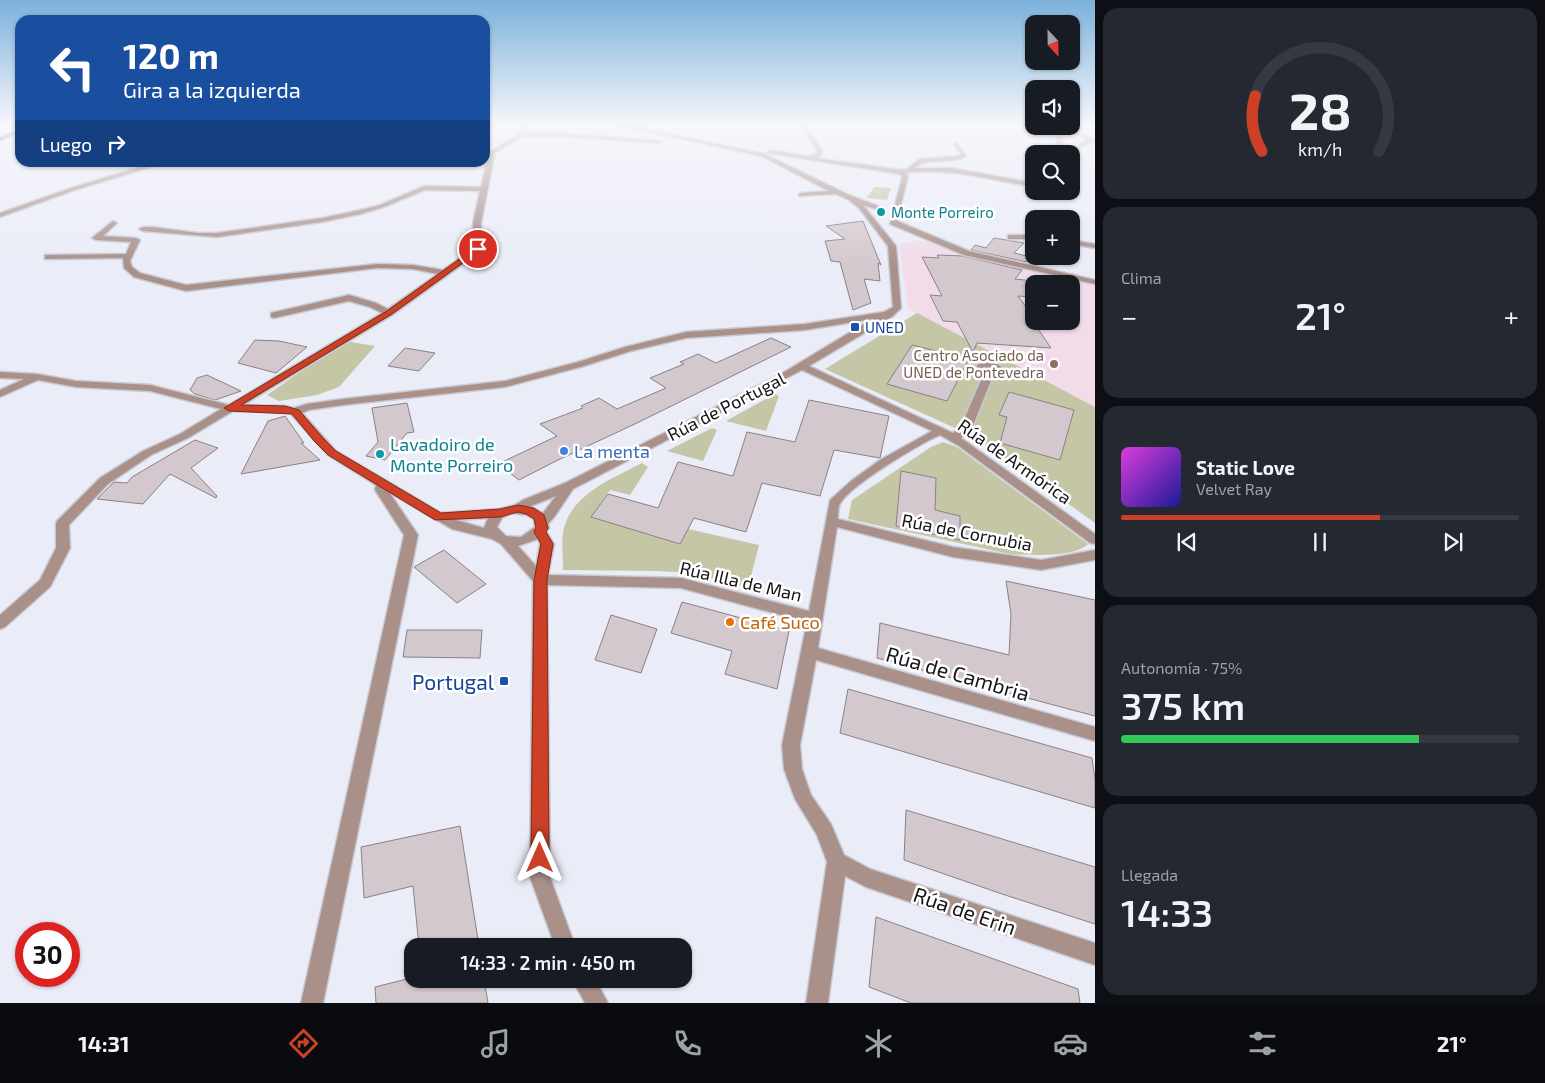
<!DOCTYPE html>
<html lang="es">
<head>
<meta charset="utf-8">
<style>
  :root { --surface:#171b24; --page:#242831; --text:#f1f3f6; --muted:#9ea1a6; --line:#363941; --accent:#cb4027 }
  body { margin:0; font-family:"Exo 2",sans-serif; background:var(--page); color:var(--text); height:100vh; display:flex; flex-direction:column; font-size:19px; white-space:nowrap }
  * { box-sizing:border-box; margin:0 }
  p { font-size:16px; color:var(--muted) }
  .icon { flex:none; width:28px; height:28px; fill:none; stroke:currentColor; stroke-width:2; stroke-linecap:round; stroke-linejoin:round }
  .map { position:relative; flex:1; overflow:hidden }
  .drawer { display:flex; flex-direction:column; gap:8px; padding:8px; background:#0d0f14; width:450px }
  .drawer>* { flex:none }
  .top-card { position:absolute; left:15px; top:15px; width:475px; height:152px; border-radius:15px; box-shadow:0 1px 4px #0004; background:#1a4fa0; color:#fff; overflow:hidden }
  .needle { width:32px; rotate:158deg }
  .fabs { position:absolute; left:1025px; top:15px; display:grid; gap:10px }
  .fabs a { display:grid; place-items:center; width:55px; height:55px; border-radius:10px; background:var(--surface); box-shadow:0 1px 4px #0004; font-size:25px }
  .speed { position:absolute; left:15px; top:922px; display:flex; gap:10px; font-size:25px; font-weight:700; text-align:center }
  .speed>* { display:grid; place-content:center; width:65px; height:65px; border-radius:50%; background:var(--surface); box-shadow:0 1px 4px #0004; line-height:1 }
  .speed .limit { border:8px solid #d22; background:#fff; color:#111 }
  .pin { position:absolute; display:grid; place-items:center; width:42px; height:42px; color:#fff; margin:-21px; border:2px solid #fff; border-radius:50%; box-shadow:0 1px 5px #0007 }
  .me { position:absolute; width:55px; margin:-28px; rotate:0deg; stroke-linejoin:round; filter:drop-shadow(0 0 4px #0008) }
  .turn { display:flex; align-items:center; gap:18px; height:105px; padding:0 25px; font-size:22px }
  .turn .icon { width:65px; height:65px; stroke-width:2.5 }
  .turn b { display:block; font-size:35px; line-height:42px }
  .then { display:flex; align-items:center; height:48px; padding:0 25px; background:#0003; gap:10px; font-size:19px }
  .big { font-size:38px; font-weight:600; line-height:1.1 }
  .drawer .tile { flex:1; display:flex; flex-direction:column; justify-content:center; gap:8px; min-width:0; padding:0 18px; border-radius:15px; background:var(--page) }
  .drawer .dial { align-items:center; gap:0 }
  .dial svg { height:130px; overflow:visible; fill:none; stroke:var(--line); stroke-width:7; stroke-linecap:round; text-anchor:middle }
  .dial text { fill:var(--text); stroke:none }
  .song { display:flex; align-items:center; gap:15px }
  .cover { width:60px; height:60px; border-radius:8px; background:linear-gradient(135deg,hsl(300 70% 55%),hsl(240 70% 35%)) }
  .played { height:5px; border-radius:2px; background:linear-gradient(90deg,var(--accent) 65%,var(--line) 65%) }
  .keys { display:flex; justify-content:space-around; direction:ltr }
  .heat { display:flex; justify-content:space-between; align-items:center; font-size:28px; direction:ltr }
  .charge { height:8px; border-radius:4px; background:linear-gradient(90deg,#34c759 75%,var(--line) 0) }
  .trip { position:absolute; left:404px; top:938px; width:288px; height:50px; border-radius:15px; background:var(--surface); box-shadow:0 1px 4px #0004; font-weight:600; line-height:50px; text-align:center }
  .tabs { display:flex; height:80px; justify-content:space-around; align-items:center; background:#090b0e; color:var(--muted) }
  .tabs .icon { width:35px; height:35px }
  .tabs .on { color:var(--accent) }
  .tabs b { font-size:22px; color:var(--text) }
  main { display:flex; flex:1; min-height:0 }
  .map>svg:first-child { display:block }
  .education { fill:#f2dcea; fill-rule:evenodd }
  .green { fill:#c4c6a6 }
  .building { fill:#d3c8cd; stroke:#8b8185 }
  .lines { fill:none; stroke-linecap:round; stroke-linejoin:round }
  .minor-casing { stroke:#c8c9d3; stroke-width:3 }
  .highway-casing { stroke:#c8c9d3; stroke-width:3 }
  .minor { fill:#a9918a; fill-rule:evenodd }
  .highway { fill:#572c1f; fill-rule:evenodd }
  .route { fill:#cb4027; stroke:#842a19 }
  .culture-dot { fill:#0f9aa8; stroke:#fff; stroke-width:2 }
  .transit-dot { fill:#1a4fb4; stroke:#fff; stroke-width:2 }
  .education-dot { fill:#8d6e63; stroke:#fff; stroke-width:2 }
  .shop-dot { fill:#3f7fe0; stroke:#fff; stroke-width:2 }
  .food-dot { fill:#e8710a; stroke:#fff; stroke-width:2 }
  .labels { text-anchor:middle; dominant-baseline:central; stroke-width:5; stroke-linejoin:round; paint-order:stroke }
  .far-culture-label { font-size:15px; fill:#0d838f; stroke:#fff; text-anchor:start }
  .far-transit-label { font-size:15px; fill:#164399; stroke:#fff; text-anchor:start }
  .far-education-label { font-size:15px; fill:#785e54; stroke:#fff; text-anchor:end }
  .street-label { font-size:18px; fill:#141418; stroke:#fff }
  .culture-label { font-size:18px; fill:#0d838f; stroke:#fff; text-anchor:start }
  .shop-label { font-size:18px; fill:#366cbe; stroke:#fff; text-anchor:start }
  .food-label { font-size:18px; fill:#c56008; stroke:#fff; text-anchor:start }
  .near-street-label { font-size:21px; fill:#141418; stroke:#fff }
  .near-transit-label { font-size:21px; fill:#164399; stroke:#fff; text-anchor:end }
</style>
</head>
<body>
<main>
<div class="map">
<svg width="1095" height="1003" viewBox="0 0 1095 1003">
  <rect width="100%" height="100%" fill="#eaecf7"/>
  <path class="education" d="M 921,240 L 970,257 L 1095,285 L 1095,407 L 908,309 L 899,244 ZM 1034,284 L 1071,284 L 1071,321 L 1034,321 Z"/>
  <path class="green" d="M 874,187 L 891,188 L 887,200 L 867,198 Z
    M 917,313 L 1095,407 L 1095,523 L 977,438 L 825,369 Z
    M 345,341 L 375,346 L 339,387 L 317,395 L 279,401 L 267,395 Z
    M 775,394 L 779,396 L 766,431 L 726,421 Z
    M 712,428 L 717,430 L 703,461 L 667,451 Z
    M 943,442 L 957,447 L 1088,544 C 1075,558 1028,555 1010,554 L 848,519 L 852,500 L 931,447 Z
    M 642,463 L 648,467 L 630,495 L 610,490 L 592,516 L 688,529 L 759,545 L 748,588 L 693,573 L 658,571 L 563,570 C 563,557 561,540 564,528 C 573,493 614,478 642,463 Z"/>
  <path class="building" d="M 863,221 L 881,265 L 878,263 L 880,281 L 864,279 L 871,303 L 853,310 L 840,262 L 831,261 L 825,241 L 845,239 L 826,226 Z
    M 994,238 L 1024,243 L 1014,253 L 1031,257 L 1027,262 L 971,250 L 975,245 L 986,248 Z
    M 937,255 L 963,256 L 1022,270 L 1015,279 L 1034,281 L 1034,297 L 1018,296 L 1028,310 L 1025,310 L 1051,348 L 977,343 L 973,352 L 957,322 L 943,321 L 930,295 L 942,296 L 922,257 L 939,258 Z
    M 771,338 L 791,347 L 639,422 L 558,460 L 519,480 L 498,464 L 557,436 L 540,424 L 583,408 L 581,406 L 599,398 L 617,409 L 666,388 L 650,378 L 684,364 L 680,362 L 698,354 L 716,363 Z
    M 255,340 L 279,341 L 307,347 L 276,373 L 238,363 Z
    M 912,345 L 969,359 L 947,401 L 887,384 Z
    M 405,348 L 435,353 L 419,371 L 388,366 Z
    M 207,375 L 241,391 L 215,400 L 195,394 L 190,390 L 197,378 Z
    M 1009,392 L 1074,410 L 1060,460 L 1000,443 L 1007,417 L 999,415 Z
    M 809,400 L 889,416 L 880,458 L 834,450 L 820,496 L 762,483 L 746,532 L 694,518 L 680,544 L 591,517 L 608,494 L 658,508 L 678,462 L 733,476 L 747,432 L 795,442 Z
    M 407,403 L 414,432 L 407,433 L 385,460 L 366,456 L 378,442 L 372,408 Z
    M 285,416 L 304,443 L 301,443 L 320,460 L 241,474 L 268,421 Z
    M 195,440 L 218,448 L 191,468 L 217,496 L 216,498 L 170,474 L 143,504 L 97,499 L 114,482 L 127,483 L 132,477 Z
    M 901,471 L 936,478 L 935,510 L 960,516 L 960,540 L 896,526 Z
    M 444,550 L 486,584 L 457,603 L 414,567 Z
    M 1006,581 L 1095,600 L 1095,716 L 877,658 L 880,623 L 1009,655 L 1011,614 Z
    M 682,602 L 789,631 L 777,689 L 725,674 L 732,651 L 671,633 Z
    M 611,615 L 657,629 L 641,673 L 595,660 Z
    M 407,630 L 482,630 L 480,658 L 403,657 Z
    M 848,689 L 1092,758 L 1095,779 L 1095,808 L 840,733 Z
    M 906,810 L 1095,867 L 1095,924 L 1002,894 L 904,860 Z
    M 460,826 L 479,946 L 419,946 L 413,886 L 364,898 L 361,847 Z
    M 876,917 L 1078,989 L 1080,1003 L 911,1003 L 869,987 Z
    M 407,979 L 484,979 L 488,1003 L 376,1003 L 375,987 Z"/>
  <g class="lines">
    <g class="minor-casing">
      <path id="minor" d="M 523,123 L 529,123 L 524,133 L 563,133 L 662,141 L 659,143 L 563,137 L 522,137 L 495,153 L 481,223 L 481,251 L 392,315 L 243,405 L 285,406 L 294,408 L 307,404 L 343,399 L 505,381 L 578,362 L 625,347 L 686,332 L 805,324 L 884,312 L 893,307 L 888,246 L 859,208 L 849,200 L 836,194 L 799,196 L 799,194 L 801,193 L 829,191 L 761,156 L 606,123 L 618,123 L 765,154 L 849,195 L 878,206 L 879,207 L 876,209 L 863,205 L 896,246 L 901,308 L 893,316 L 809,366 L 953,433 L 961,426 L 983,376 L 977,370 L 977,365 C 989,361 999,362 1007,372 L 1003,376 L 992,378 L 972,428 L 961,438 L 1095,534 L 1095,544 L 1090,543 L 959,446 L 940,435 C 920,444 850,485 840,504 C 838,508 838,515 838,519 L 953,547 L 1041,560 L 1095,550 L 1095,560 L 1041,570 L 953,557 L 837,527 L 818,648 L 1095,727 L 1095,741 L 816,660 L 800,745 L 802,769 L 811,795 L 831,824 L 844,855 L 870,869 L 1095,943 L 1095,965 L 866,887 L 845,876 L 828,1003 L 806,1003 L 827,862 L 817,835 L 795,799 L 784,769 L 782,745 L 807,622 L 681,588 L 547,585 L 550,877 L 575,946 L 555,946 L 530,877 L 533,581 L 501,544 L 492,539 L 452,529 L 389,492 L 418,535 L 323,1003 L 301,1003 L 404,535 L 375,490 L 376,485 L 328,455 L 291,414 L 284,412 L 233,411 L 188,438 L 151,455 L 108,484 L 69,525 L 70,548 L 50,587 L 5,627 L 0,629 L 0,615 L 40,580 L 56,548 L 56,524 L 57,521 L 100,478 L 143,451 L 180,434 L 221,409 L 150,391 L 76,387 L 38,380 L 0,397 L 0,390 L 24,379 L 0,378 L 0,372 L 37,374 L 76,381 L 150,385 L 229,405 L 382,313 L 370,307 L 349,301 L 274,318 L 271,317 L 271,313 L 349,295 L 376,303 L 388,309 L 438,274 L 413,269 L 377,268 L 186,291 L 134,277 L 124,268 L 123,258 L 48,259 L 45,259 L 45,255 L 126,254 L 131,242 L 96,240 L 92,238 L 113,221 L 117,223 L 103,236 L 136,238 L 140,240 L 130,261 L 132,267 L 140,273 L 186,285 L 377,264 L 413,265 L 443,270 L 474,248 L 473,223 L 480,191 L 425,190 L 384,207 L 361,214 L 322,222 L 217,237 L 143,231 L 139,229 L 143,227 L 152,227 L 198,233 L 217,233 L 322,218 L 360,210 L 380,205 L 424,186 L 481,187 L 489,152 L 519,134 ZM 872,319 L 781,374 L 565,483 L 523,500 L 515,505 L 499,509 L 441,513 L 336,451 L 302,413 L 309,410 L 343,405 L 505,387 L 584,366 L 631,351 L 686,338 L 805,330 ZM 987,368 L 996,372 L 990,371 ZM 802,370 L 932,431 L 880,460 L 851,481 L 830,500 L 809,611 L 681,578 L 548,575 L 554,544 L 546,531 L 549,528 L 548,524 L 555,516 L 573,489 ZM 556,496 L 543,513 L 530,507 L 531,506 ZM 512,513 L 527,515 L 534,519 L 535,527 L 521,537 L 506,536 L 497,527 L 502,518 ZM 488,518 L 484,528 L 456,520 ZM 538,539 L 540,544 L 536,566 L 518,546 Z
        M 799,123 L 804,123 L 823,151 L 820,156 L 816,158 L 901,170 L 907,169 L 919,159 L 958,156 L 961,154 L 953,144 L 956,142 L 966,156 C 950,166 928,156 915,168 L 951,168 L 1034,183 L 1034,187 C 991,180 949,167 906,173 L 908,176 L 897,221 L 969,251 L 1095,280 L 1095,284 L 964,255 L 890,224 L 901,182 L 902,176 L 899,174 L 767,153 L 769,150 L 808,156 L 816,154 L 817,151 Z
        M 1054,126 L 1060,126 L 1064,130 L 1062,145 L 1065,154 L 1059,154 L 1056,145 L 1058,130 Z
        M 1063,126 L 1070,126 L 1095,140 L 1095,142 L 1089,143 L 1071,154 L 1065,154 L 1086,140 Z
        M 156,162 L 167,162 L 75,190 L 0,217 L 0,213 L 71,188 Z
        M 1008,235 L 1034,235 L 1034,239 L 1008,239 Z
        M 1071,240 L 1095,244 L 1095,248 L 1071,244 Z
        M 572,979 L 595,979 L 608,1003 L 585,1003 Z"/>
    </g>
    <g class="highway-casing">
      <path id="highway" d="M 20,128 L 20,132 L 0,141 L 0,137 Z"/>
    </g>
    <use href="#minor" class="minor"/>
    <use href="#highway" class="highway"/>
  </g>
  <linearGradient id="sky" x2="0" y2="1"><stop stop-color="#7bb1db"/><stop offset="0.47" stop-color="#f6f6fb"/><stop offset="1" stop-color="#f6f6fb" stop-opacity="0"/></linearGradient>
  <rect width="1095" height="264" fill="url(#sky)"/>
  <path class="route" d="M 476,247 L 482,249 L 392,314 L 241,405 L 285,406 L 299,410 L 322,437 L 336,451 L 441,513 L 500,509 L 518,505 L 534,508 L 544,515 L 548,528 L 546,532 L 553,544 L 547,580 L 549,858 L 546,864 L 540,866 L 534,864 L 531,858 L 534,580 L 541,544 L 534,532 L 536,528 L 534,519 L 526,514 L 518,512 L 500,517 L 435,520 L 328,455 L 314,441 L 292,414 L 229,411 L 224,408 L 387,311 Z"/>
  <g class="culture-dot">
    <circle cx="881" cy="212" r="5"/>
    <circle cx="380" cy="454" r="5"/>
  </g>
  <g class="transit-dot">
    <rect x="850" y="322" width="10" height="10" rx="2.5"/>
    <rect x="499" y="676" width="10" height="10" rx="2.5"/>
  </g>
  <circle class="education-dot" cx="1054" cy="364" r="5"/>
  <circle class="shop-dot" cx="564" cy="451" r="5"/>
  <circle class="food-dot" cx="730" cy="622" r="5"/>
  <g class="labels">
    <g class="far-culture-label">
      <text x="891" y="212">Monte Porreiro</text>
    </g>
    <g class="far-transit-label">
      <text x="865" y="327">UNED</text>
    </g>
    <g class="far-education-label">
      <text x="1044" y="355">Centro Asociado da<tspan x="1044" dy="17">UNED de Pontevedra</tspan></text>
    </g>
    <g class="street-label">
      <text transform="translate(726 406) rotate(-27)">Rúa de Portugal</text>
      <text transform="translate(1015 461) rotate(35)">Rúa de Armórica</text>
      <text transform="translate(967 532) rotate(11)">Rúa de Cornubia</text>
      <text transform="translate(741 581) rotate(13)">Rúa Illa de Man</text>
    </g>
    <g class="culture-label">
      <text x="390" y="444">Lavadoiro de<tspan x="390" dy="21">Monte Porreiro</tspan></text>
    </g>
    <g class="shop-label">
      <text x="574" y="451">La menta</text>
    </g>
    <g class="food-label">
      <text x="740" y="622">Café Suco</text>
    </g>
    <g class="near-street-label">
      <text transform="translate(958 673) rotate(16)">Rúa de Cambria</text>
      <text transform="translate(965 910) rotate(19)">Rúa de Erin</text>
    </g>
    <g class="near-transit-label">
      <text x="494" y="681">Portugal</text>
    </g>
  </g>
</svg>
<div class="fabs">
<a><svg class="needle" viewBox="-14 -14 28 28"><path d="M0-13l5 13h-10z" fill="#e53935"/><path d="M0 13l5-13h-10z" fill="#9ea1a6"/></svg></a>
<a><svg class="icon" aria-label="sound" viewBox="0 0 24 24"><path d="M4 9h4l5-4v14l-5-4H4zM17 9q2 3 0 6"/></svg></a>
<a><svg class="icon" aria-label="search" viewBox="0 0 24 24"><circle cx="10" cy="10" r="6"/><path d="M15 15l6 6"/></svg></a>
<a>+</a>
<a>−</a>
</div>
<div class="speed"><div class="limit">30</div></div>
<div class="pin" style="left:478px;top:249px;background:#d93025"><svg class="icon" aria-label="arrive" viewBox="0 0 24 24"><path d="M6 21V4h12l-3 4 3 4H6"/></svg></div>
<svg class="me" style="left:540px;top:858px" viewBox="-20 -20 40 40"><path d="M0-17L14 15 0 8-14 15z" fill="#cb4027" stroke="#fff" stroke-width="4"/></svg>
<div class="trip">14:33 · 2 min · 450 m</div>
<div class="top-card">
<div class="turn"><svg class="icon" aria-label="left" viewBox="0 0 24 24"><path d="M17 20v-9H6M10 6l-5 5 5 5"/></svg><div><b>120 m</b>Gira a la izquierda</div></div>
<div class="then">Luego<svg class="icon" aria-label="right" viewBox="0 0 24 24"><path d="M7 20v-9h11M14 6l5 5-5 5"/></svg></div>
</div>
</div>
<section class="drawer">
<div class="tile dial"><svg viewBox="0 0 100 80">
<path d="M14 69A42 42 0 1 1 86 69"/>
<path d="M14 69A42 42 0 0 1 10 35" stroke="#cb4027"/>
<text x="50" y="56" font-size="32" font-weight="700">28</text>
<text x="50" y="72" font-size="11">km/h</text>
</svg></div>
<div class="tile"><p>Clima</p>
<div class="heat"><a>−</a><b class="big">21°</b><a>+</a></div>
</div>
<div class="tile">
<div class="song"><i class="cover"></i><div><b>Static Love</b><p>Velvet Ray</p></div></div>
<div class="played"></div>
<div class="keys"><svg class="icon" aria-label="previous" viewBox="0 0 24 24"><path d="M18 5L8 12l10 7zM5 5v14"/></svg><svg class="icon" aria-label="pause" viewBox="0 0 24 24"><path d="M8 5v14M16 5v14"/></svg><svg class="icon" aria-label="next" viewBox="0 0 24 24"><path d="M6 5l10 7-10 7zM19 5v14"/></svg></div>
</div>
<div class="tile"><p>Autonomía · 75%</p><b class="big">375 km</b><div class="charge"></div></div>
<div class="tile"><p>Llegada</p><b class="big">14:33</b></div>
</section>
</main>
<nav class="tabs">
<b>14:31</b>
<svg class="icon on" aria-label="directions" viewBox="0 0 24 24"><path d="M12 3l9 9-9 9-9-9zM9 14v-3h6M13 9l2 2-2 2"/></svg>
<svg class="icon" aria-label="music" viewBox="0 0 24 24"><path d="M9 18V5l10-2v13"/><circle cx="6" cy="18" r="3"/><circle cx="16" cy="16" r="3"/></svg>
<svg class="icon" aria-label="phone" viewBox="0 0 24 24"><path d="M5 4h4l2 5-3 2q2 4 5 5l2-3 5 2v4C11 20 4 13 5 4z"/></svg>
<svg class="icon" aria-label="climate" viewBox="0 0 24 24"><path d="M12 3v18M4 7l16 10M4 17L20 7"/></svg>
<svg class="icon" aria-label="car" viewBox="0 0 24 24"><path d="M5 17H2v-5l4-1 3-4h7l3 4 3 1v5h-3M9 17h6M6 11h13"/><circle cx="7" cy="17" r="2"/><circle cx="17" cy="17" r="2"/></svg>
<svg class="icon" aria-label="filters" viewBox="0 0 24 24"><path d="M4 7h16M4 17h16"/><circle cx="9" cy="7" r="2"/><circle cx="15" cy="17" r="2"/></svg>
<b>21°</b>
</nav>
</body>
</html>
